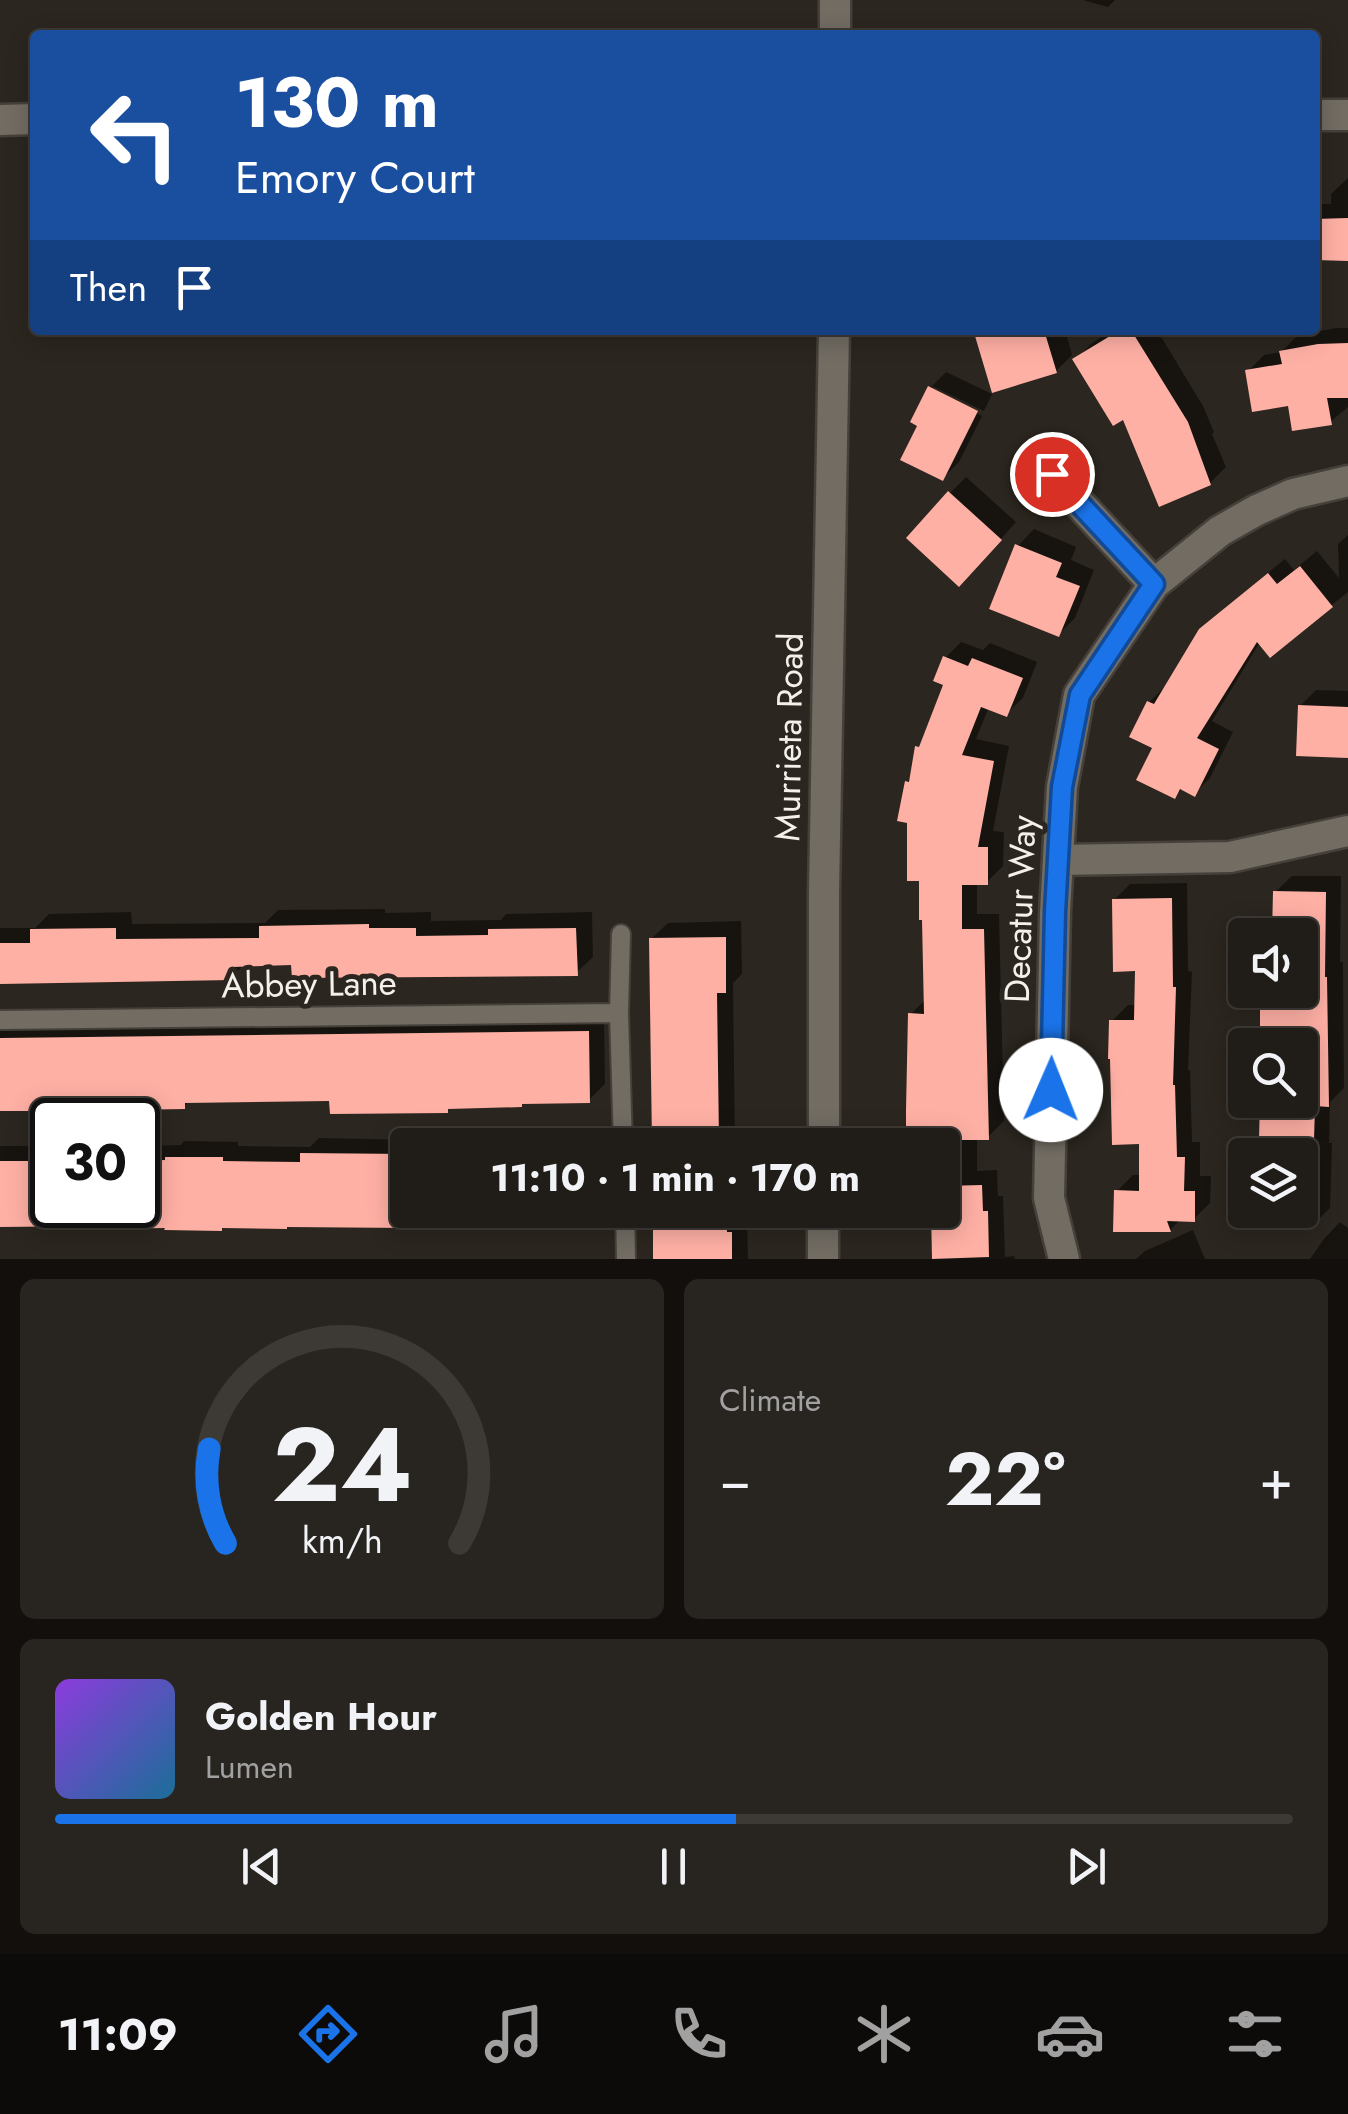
<!DOCTYPE html>
<html lang="en">
<head>
<meta charset="utf-8">
<style>
  :root { --surface:#201c17; --page:#282520; --text:#f1f3f6; --muted:#a2a1a1; --line:#3d3a36; --accent:#1a73e8 }
  body { margin:0; font-family:Jost,sans-serif; background:var(--page); color:var(--text); height:100vh; display:flex; flex-direction:column; font-size:38px; white-space:nowrap }
  * { box-sizing:border-box; margin:0 }
  p { font-size:32px; color:var(--muted) }
  .icon { flex:none; width:55px; height:55px; fill:none; stroke:currentColor; stroke-width:2; stroke-linecap:round; stroke-linejoin:round }
  .map { position:relative; height:1259px; overflow:hidden }
  .side { display:flex; flex-direction:column; gap:20px; padding:20px; background:#120f0d; flex:1 }
  .side>* { flex:none }
  .top-card { position:absolute; left:30px; top:30px; width:1290px; height:305px; border-radius:10px; box-shadow:0 5px 25px #0003,0 0 0 2px var(--line); background:#1a4fa0; color:#fff; overflow:hidden }
  .fabs { position:absolute; left:1228px; top:918px; display:grid; gap:20px }
  .fabs a { display:grid; place-items:center; width:90px; height:90px; border-radius:10px; background:var(--surface); box-shadow:0 5px 25px #0003,0 0 0 2px var(--line); font-size:50px }
  .speed { position:absolute; left:30px; top:1098px; display:flex; gap:20px; font-size:50px; font-weight:700; text-align:center }
  .speed>* { display:grid; place-content:center; width:130px; height:130px; border-radius:50%; background:var(--surface); box-shadow:0 5px 25px #0003,0 0 0 2px var(--line); line-height:1 }
  .speed .limit { border:5px solid #111; border-radius:15px; background:#fff; color:#111 }
  .pin { position:absolute; display:grid; place-items:center; width:85px; height:85px; color:#fff; margin:-42px; border:5px solid #fff; border-radius:50%; box-shadow:0 2px 10px #0007 }
  .me { position:absolute; width:110px; margin:-55px; rotate:1deg; stroke-linejoin:round; filter:drop-shadow(0 0 8px #0008) }
  .turn { display:flex; align-items:center; gap:35px; height:210px; padding:0 40px; font-size:45px }
  .turn .icon { width:130px; height:130px; stroke-width:2.5 }
  .turn b { display:block; font-size:70px; line-height:85px }
  .then { display:flex; align-items:center; height:95px; padding:0 40px; background:#0003; gap:20px; font-size:38px }
  .big { font-size:75px; font-weight:700; line-height:1.1 }
  .side .tile { flex:1; display:flex; flex-direction:column; justify-content:center; gap:15px; min-width:0; padding:0 35px; border-radius:15px; background:var(--page) }
  .side .dial { align-items:center; gap:0 }
  .dial svg { height:260px; overflow:visible; fill:none; stroke:var(--line); stroke-width:7; stroke-linecap:round; text-anchor:middle }
  .dial text { fill:var(--text); stroke:none }
  .song { display:flex; align-items:center; gap:30px }
  .cover { width:120px; height:120px; border-radius:15px; background:linear-gradient(135deg,hsl(270 70% 55%),hsl(200 70% 35%)) }
  .played { height:10px; border-radius:5px; background:linear-gradient(90deg,var(--accent) 55%,var(--line) 55%) }
  .keys { display:flex; justify-content:space-around; direction:ltr }
  .heat { display:flex; justify-content:space-between; align-items:center; font-size:55px; direction:ltr }
  .side .tiles { flex:1; display:grid; gap:20px; grid-template-columns:1fr 1fr }
  .tile:last-child { grid-column:span 2 }
  .trip { position:absolute; left:390px; top:1128px; width:570px; height:100px; border-radius:10px; background:var(--surface); box-shadow:0 5px 25px #0003,0 0 0 2px var(--line); font-weight:700; line-height:100px; text-align:center }
  .menu { display:flex; height:160px; justify-content:space-around; align-items:center; background:#0d0b09; color:var(--muted) }
  .menu .icon { width:70px; height:70px }
  .menu .selected { color:var(--accent) }
  .menu b { font-size:45px; color:var(--text) }
  .map>svg:first-child { display:block }
  .shadow { fill:#0007 }
  .building { fill:#ffb0a5 }
  .lines { fill:none; stroke-linecap:round; stroke-linejoin:round }
  .service-casing { stroke:#45413a; stroke-width:22 }
  .minor-casing { stroke:#45413a; stroke-width:35 }
  .tertiary-casing { stroke:#45413a; stroke-width:35 }
  .secondary-casing { stroke:#45413a; stroke-width:35 }
  .service { stroke:#726c63; stroke-width:18 }
  .minor { stroke:#726c63; stroke-width:30 }
  .tertiary { stroke:#726c63; stroke-width:30 }
  .secondary { stroke:#726c63; stroke-width:30 }
  .route-casing { stroke:#114b97; stroke-width:25 }
  .route { stroke:#1a73e8; stroke-width:18 }
  .labels { text-anchor:middle; dominant-baseline:central; stroke-width:10; stroke-linejoin:round; paint-order:stroke }
  .street-label { font-size:35px; fill:#f4f1eb; stroke:#2b261f }
</style>
</head>
<body>
<div class="map">
<svg width="1348" height="1259" viewBox="0 0 1348 1259">
  <rect width="100%" height="100%" fill="#2b261f"/>
  <path class="shadow" d="M 1083,0 L 1115,0 L 1108,7 Z
    M 1348,178 L 1348,258 L 1315,258 L 1315,204 L 1331,204 L 1331,194 Z
    M 1336,328 L 1348,328 L 1348,407 L 1330,422 L 1290,403 L 1248,371 L 1264,355 L 1281,352 L 1298,335 Z
    M 984,330 L 1065,330 L 1072,355 L 1056,371 L 977,337 Z
    M 1113,330 L 1157,330 L 1203,406 L 1214,432 L 1212,434 L 1226,467 L 1210,483 L 1124,416 L 1075,360 L 1092,343 Z
    M 946,372 L 992,394 L 984,411 L 932,386 L 932,391 L 982,416 L 959,462 L 943,478 L 921,425 L 930,388 Z
    M 966,477 L 1016,522 L 975,568 L 950,493 Z
    M 1034,529 L 1076,547 L 1071,560 L 1094,570 L 1075,618 L 1059,634 L 1018,546 Z
    M 1348,535 L 1348,592 L 1270,655 L 1260,642 L 1212,721 L 1233,732 L 1210,778 L 1194,794 L 1183,788 L 1174,796 L 1156,747 L 1149,702 L 1166,686 L 1219,613 L 1285,559 L 1294,570 L 1317,551 L 1339,578 L 1338,544 Z
    M 961,642 L 983,650 L 990,643 L 1037,662 L 1023,698 L 1006,714 L 989,707 L 976,739 L 1009,746 L 993,831 L 1004,832 L 1003,866 L 987,882 L 977,882 L 977,914 L 999,914 L 1004,1121 L 988,1137 L 977,1137 L 977,1171 L 997,1170 L 998,1196 L 1003,1196 L 1005,1257 L 1014,1256 L 1015,1259 L 934,1259 L 934,1224 L 921,1224 L 921,1210 L 942,1210 L 942,1145 L 921,1145 L 911,1014 L 926,999 L 922,878 L 907,782 L 912,777 L 918,748 L 924,742 L 947,684 L 945,658 Z
    M 1316,690 L 1348,691 L 1348,755 L 1300,706 Z
    M 1292,876 L 1341,876 L 1340,962 L 1343,962 L 1344,1088 L 1330,1102 L 1329,1143 L 1332,1143 L 1330,1208 L 1314,1224 L 1258,1223 L 1258,1210 L 1300,1210 L 1300,1155 L 1260,1155 L 1262,1101 L 1250,1101 L 1300,1100 L 1300,1045 L 1263,1045 L 1262,1002 L 1252,1003 L 1251,990 L 1300,990 L 1300,935 L 1274,935 L 1275,892 Z
    M 1187,883 L 1188,971 L 1192,972 L 1188,1070 L 1190,1070 L 1192,1142 L 1200,1142 L 1200,1176 L 1211,1176 L 1210,1203 L 1194,1219 L 1181,1219 L 1170,1230 L 1116,1229 L 1116,1192 L 1133,1175 L 1141,1175 L 1142,1142 L 1112,1021 L 1128,1005 L 1137,1005 L 1138,969 L 1114,900 L 1130,884 Z
    M 385,909 L 385,913 L 431,912 L 431,921 L 501,920 L 506,914 L 592,912 L 593,957 L 576,973 L 294,962 L 245,964 L 231,977 L 0,981 L 0,928 L 35,928 L 49,914 L 131,912 L 132,924 L 265,923 L 278,910 Z
    M 741,921 L 742,974 L 733,983 L 735,1145 L 740,1145 L 655,1145 L 651,939 L 668,923 Z
    M 604,1015 L 605,1084 L 589,1100 L 451,1106 L 447,1110 L 332,1099 L 190,1100 L 184,1107 L 129,1103 L 0,1109 L 0,1024 Z
    M 523,1131 L 577,1132 L 577,1145 L 408,1145 L 408,1210 L 576,1210 L 559,1227 L 492,1226 L 490,1228 L 99,1223 L 0,1226 L 0,1146 L 48,1146 L 52,1141 L 52,1205 L 138,1205 L 138,1146 L 181,1145 L 184,1141 L 238,1142 L 238,1146 L 310,1147 L 319,1138 L 513,1142 Z
    M 656,1210 L 742,1210 L 742,1217 L 747,1217 L 748,1259 L 656,1259 Z
    M 1340,1222 L 1348,1228 L 1348,1259 L 1310,1259 L 1324,1239 Z
    M 1193,1230 L 1205,1259 L 1136,1259 L 1145,1251 Z"/>
  <path class="building" d="M 1348,218 L 1348,261 L 1315,260 L 1315,219 Z
    M 994,330 L 1044,330 L 1057,373 L 992,393 L 975,336 Z
    M 1120,330 L 1131,330 L 1188,422 L 1211,485 L 1159,507 L 1123,420 L 1113,426 L 1072,359 Z
    M 1348,343 L 1348,398 L 1327,398 L 1332,425 L 1292,431 L 1288,406 L 1252,412 L 1245,370 L 1282,364 L 1279,351 L 1318,344 Z
    M 928,386 L 978,411 L 943,481 L 900,460 L 917,426 L 910,422 Z
    M 948,491 L 1002,540 L 959,587 L 906,538 Z
    M 1015,544 L 1062,563 L 1056,577 L 1080,586 L 1059,637 L 989,609 Z
    M 1300,566 L 1333,607 L 1270,658 L 1257,642 L 1197,738 L 1219,749 L 1195,797 L 1180,789 L 1175,799 L 1136,780 L 1152,748 L 1129,737 L 1147,701 L 1154,704 L 1199,629 L 1268,573 L 1277,584 Z
    M 943,656 L 968,666 L 972,658 L 1023,678 L 1007,717 L 981,707 L 962,755 L 994,761 L 978,847 L 988,847 L 988,885 L 962,885 L 962,929 L 984,929 L 989,1140 L 962,1140 L 962,1145 L 919,1145 L 918,1136 L 906,1136 L 906,1110 L 908,1013 L 924,1014 L 922,920 L 919,920 L 919,881 L 907,881 L 907,823 L 897,821 L 905,781 L 909,782 L 915,746 L 919,747 L 943,685 L 933,681 Z
    M 1298,705 L 1348,707 L 1348,758 L 1296,756 Z
    M 1273,891 L 1326,892 L 1325,977 L 1327,977 L 1329,1107 L 1315,1106 L 1314,1140 L 1259,1139 L 1260,1100 L 1300,1100 L 1300,1045 L 1260,1045 L 1260,990 L 1300,990 L 1300,935 L 1272,935 Z
    M 1172,898 L 1173,987 L 1176,987 L 1173,1085 L 1175,1085 L 1177,1157 L 1185,1157 L 1184,1191 L 1195,1191 L 1195,1222 L 1167,1221 L 1171,1232 L 1113,1232 L 1114,1190 L 1139,1191 L 1139,1144 L 1112,1145 L 1110,1059 L 1108,1059 L 1109,1020 L 1134,1020 L 1135,971 L 1113,972 L 1112,899 Z
    M 369,924 L 369,928 L 416,928 L 416,936 L 488,935 L 488,929 L 576,928 L 578,976 L 292,978 L 291,965 L 232,967 L 232,980 L 0,984 L 0,943 L 30,943 L 30,929 L 116,928 L 116,939 L 259,938 L 259,926 Z
    M 726,937 L 726,993 L 717,993 L 719,1141 L 652,1142 L 649,938 Z
    M 589,1031 L 590,1103 L 522,1104 L 522,1107 L 448,1109 L 448,1113 L 330,1114 L 329,1101 L 185,1103 L 185,1109 L 126,1110 L 126,1105 L 48,1107 L 48,1111 L 0,1111 L 0,1038 Z
    M 300,1153 L 408,1154 L 408,1228 L 287,1227 L 287,1229 L 222,1228 L 222,1231 L 164,1230 L 165,1228 L 97,1229 L 97,1226 L 0,1227 L 0,1161 L 52,1161 L 52,1205 L 138,1205 L 138,1161 L 165,1160 L 165,1157 L 223,1157 L 223,1161 L 300,1162 Z
    M 982,1185 L 983,1211 L 988,1211 L 989,1257 L 932,1259 L 931,1210 L 942,1210 L 942,1186 Z
    M 653,1210 L 726,1210 L 727,1232 L 732,1232 L 732,1259 L 653,1259 Z"/>
  <g class="lines">
    <g class="service-casing">
      <path id="service" d="M 621,934 L 619,1013 L 623,1145
        M 0,1020 L 619,1013
        M 625,1210 L 626,1259"/>
    </g>
    <g class="minor-casing">
      <path id="minor" d="M 1052,474 L 1154,584
        M 1058,860 L 1230,857 L 1348,831
        M 1064,1259 L 1049,1198 L 1055,912 L 1062,787 L 1079,695 L 1154,584 L 1220,531 L 1257,510 L 1293,494 L 1348,481"/>
    </g>
    <g class="tertiary-casing">
      <path id="tertiary" d="M 1315,115 L 1348,115
        M 0,120 L 35,119"/>
    </g>
    <g class="secondary-casing">
      <path id="secondary" d="M 835,35 L 835,0
        M 824,1145 L 824,893 L 834,330
        M 823,1259 L 823,1210"/>
    </g>
    <use href="#service" class="service"/>
    <use href="#minor" class="minor"/>
    <use href="#tertiary" class="tertiary"/>
    <use href="#secondary" class="secondary"/>
  </g>
  <g class="lines">
    <g class="route-casing">
      <path id="route" d="M 1051,1090 L 1055,912 L 1062,787 L 1080,695 L 1154,584 L 1052,474"/>
    </g>
    <use href="#route" class="route"/>
  </g>
  <g class="labels">
    <g class="street-label">
      <text transform="translate(789 737) rotate(-89)">Murrieta Road</text>
      <text transform="translate(1020 909) rotate(-88)">Decatur Way</text>
      <text transform="translate(309 984) rotate(-1)">Abbey Lane</text>
    </g>
  </g>
</svg>
<div class="fabs">
<a><svg class="icon" aria-label="sound" viewBox="0 0 24 24"><path d="M4 9h4l5-4v14l-5-4H4zM17 9q2 3 0 6"/></svg></a>
<a><svg class="icon" aria-label="search" viewBox="0 0 24 24"><circle cx="10" cy="10" r="6"/><path d="M15 15l6 6"/></svg></a>
<a><svg class="icon" aria-label="layers" viewBox="0 0 24 24"><path d="M12 4l9 5-9 5-9-5zM3 14l9 5 9-5"/></svg></a>
</div>
<div class="speed"><div class="limit">30</div></div>
<div class="pin" style="left:1052px;top:474px;background:#d93025"><svg class="icon" aria-label="arrive" viewBox="0 0 24 24"><path d="M6 21V4h12l-3 4 3 4H6"/></svg></div>
<svg class="me" style="left:1051px;top:1090px" viewBox="-20 -20 40 40"><circle r="19" fill="#fff"/><path d="M0-13L10 11 0 6-10 11z" fill="#1a73e8"/></svg>
<div class="trip">11:10 · 1 min · 170 m</div>
<div class="top-card">
<div class="turn"><svg class="icon" aria-label="left" viewBox="0 0 24 24"><path d="M17 20v-9H6M10 6l-5 5 5 5"/></svg><div><b>130 m</b>Emory Court</div></div>
<div class="then">Then<svg class="icon" aria-label="arrive" viewBox="0 0 24 24"><path d="M6 21V4h12l-3 4 3 4H6"/></svg></div>
</div>
</div>
<section class="side">
<div class="tiles">
<div class="tile dial"><svg viewBox="0 0 100 80">
<path d="M14 69A42 42 0 1 1 86 69"/>
<path d="M14 69A42 42 0 0 1 9 40" stroke="#1a73e8"/>
<text x="50" y="56" font-size="32" font-weight="700">24</text>
<text x="50" y="72" font-size="11">km/h</text>
</svg></div>
<div class="tile"><p>Climate</p>
<div class="heat"><a>−</a><b class="big">22°</b><a>+</a></div>
</div>
<div class="tile">
<div class="song"><i class="cover"></i><div><b>Golden Hour</b><p>Lumen</p></div></div>
<div class="played"></div>
<div class="keys"><svg class="icon" aria-label="previous" viewBox="0 0 24 24"><path d="M18 5L8 12l10 7zM5 5v14"/></svg><svg class="icon" aria-label="pause" viewBox="0 0 24 24"><path d="M8 5v14M16 5v14"/></svg><svg class="icon" aria-label="next" viewBox="0 0 24 24"><path d="M6 5l10 7-10 7zM19 5v14"/></svg></div>
</div>
</div>
</section>
<nav class="menu">
<b>11:09</b>
<svg class="icon selected" aria-label="directions" viewBox="0 0 24 24"><path d="M12 3l9 9-9 9-9-9zM9 14v-3h6M13 9l2 2-2 2"/></svg>
<svg class="icon" aria-label="music" viewBox="0 0 24 24"><path d="M9 18V5l10-2v13"/><circle cx="6" cy="18" r="3"/><circle cx="16" cy="16" r="3"/></svg>
<svg class="icon" aria-label="phone" viewBox="0 0 24 24"><path d="M5 4h4l2 5-3 2q2 4 5 5l2-3 5 2v4C11 20 4 13 5 4z"/></svg>
<svg class="icon" aria-label="climate" viewBox="0 0 24 24"><path d="M12 3v18M4 7l16 10M4 17L20 7"/></svg>
<svg class="icon" aria-label="car" viewBox="0 0 24 24"><path d="M5 17H2v-5l4-1 3-4h7l3 4 3 1v5h-3M9 17h6M6 11h13"/><circle cx="7" cy="17" r="2"/><circle cx="17" cy="17" r="2"/></svg>
<svg class="icon" aria-label="filters" viewBox="0 0 24 24"><path d="M4 7h16M4 17h16"/><circle cx="9" cy="7" r="2"/><circle cx="15" cy="17" r="2"/></svg>
</nav>
</body>
</html>
